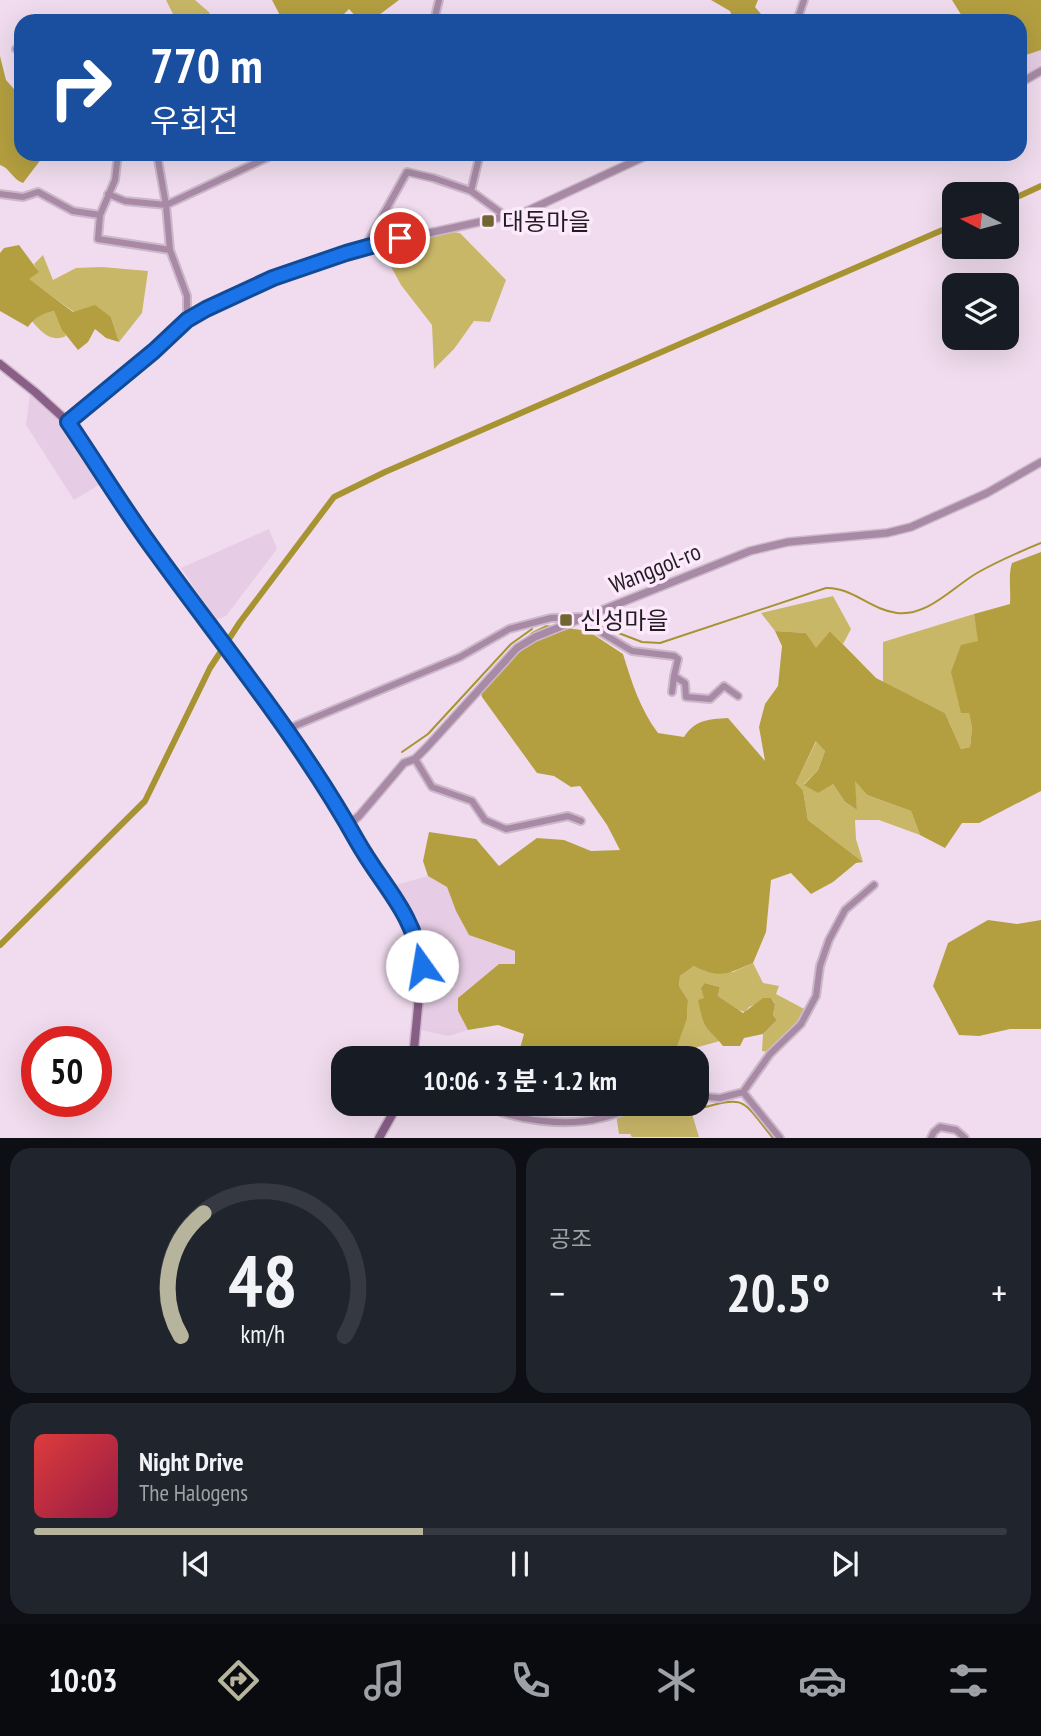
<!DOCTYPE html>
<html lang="ko">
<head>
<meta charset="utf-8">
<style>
  :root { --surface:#171b24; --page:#20242c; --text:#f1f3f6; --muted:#9ea1a6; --line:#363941; --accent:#b7b49e }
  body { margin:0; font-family:"PT Sans Narrow","Noto Sans KR",sans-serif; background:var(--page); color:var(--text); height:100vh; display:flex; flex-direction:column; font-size:26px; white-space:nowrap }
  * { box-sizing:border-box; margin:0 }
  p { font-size:23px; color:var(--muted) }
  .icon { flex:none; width:38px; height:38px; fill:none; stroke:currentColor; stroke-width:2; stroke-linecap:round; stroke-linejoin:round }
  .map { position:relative; height:1138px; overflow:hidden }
  .sheet { display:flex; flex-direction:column; gap:10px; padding:10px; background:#0d0f14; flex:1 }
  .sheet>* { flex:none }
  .banner { position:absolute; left:14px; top:14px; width:1013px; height:147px; border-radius:21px; box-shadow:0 7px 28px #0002; background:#1a4fa0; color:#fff; overflow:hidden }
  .needle { width:46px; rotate:276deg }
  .buttons { position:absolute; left:942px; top:182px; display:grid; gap:14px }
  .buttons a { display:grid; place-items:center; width:77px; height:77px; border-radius:14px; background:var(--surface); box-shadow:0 7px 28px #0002; font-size:35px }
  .speed { position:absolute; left:21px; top:1026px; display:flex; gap:14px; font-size:35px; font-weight:700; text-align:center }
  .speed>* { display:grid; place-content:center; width:91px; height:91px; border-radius:50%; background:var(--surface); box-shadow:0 7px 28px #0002; line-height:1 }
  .speed .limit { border:10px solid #d22; background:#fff; color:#111 }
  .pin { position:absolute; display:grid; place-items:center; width:60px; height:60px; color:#fff; margin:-30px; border:4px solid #fff; border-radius:50%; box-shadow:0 2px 7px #0007 }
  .me { position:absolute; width:77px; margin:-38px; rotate:347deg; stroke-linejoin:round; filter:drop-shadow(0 0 5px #0008) }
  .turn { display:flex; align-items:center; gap:24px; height:147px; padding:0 21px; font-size:32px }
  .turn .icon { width:91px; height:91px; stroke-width:2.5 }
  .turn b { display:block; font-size:49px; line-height:60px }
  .big { font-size:52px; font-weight:700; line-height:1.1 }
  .sheet .card { flex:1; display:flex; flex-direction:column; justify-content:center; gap:10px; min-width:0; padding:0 24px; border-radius:21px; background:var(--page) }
  .sheet .dial { align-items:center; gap:0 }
  .dial svg { height:182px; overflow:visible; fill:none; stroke:var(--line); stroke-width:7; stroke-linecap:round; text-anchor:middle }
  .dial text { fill:var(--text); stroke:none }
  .song { display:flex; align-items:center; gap:21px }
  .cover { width:84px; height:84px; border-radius:10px; background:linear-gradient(135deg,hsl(0 70% 55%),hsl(340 70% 35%)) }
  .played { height:7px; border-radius:4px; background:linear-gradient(90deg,var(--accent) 40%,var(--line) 40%) }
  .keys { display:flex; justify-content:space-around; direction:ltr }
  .heat { display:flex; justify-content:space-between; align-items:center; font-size:38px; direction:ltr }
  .sheet .tiles { flex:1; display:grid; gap:10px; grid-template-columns:1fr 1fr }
  .card:last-child { grid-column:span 2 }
  .trip { position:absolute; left:331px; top:1046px; width:378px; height:70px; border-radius:21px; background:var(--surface); box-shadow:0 7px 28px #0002; font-weight:700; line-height:70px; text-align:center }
  .tabs { display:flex; height:112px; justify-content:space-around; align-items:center; background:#090b0e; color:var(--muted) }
  .tabs .icon { width:49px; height:49px }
  .tabs .current { color:var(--accent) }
  .tabs b { font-size:32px; color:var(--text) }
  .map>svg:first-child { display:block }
  .built { fill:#e6cde5 }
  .green { fill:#c9b768 }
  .forest { fill:#b49f40 }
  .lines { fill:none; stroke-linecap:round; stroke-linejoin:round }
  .stream { stroke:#a89333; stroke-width:2 }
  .canal { stroke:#a89333; stroke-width:6 }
  .minor-casing { stroke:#cbb9c9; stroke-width:10 }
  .tertiary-casing { stroke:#cbb9c9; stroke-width:10 }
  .secondary-casing { stroke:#cbb9c9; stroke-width:11 }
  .minor { stroke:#a88aa6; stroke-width:6 }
  .tertiary { stroke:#a88aa6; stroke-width:7 }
  .secondary { stroke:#895f88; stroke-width:8 }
  .route-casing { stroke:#114b97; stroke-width:18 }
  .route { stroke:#1a73e8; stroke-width:12 }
  .poi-dot { fill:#716632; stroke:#fde9fc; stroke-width:2.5 }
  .labels { text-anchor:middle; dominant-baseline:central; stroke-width:7; stroke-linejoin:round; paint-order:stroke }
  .poi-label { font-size:24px; fill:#231c22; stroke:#fde9fc; text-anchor:start }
  .street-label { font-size:24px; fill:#231c22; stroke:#fde9fc }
</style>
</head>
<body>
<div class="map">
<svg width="1041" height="1138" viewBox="0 0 1041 1138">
  <rect width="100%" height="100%" fill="#f0dcee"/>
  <path class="built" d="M 1041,50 L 1041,68 L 1020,78 L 1020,57 Z
    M 40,391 L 102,483 L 74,500 L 26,425 L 30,394 Z
    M 269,529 L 277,549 L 226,616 L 215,620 L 181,568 Z
    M 428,876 L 447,887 L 456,911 L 480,939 L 515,951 L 515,964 L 499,964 L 458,998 L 458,1011 L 468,1030 L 448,1036 L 420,1030 L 423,943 L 413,917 L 392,886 Z"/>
  <path class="green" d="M 166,0 L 195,0 L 210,13 L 201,21 L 173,21 L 174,16 Z
    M 445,231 L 460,233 L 506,280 L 490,322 L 474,321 L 454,349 L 434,369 L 432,325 L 401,285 L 382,250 L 423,241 Z
    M 43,255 L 53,280 L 76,268 L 102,267 L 148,271 L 142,313 L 119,342 L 111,317 L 74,312 L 28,279 L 38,272 L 34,264 Z
    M 54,311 L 66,336 C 51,343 41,332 32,321 L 44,313 Z
    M 833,596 L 851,629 L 843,644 L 830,631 L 816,649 L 806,633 L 775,631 L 761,613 Z
    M 974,614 L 979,641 L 969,712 L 972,728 L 970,747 L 961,749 L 945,713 L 883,682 L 883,642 Z
    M 817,740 L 825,751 L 818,770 L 804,784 L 833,784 L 845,802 L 857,810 L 854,779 L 867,795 L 911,811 L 920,835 L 879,820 L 855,820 L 856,839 L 863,862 L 808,820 L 803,790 L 796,783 Z
    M 753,963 L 763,983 L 779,986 L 776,994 L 806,1010 L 800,1022 L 769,1052 L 762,1051 L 763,1034 L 777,1020 L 773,1015 L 775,1003 L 771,998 L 749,1007 L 745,1012 L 738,1010 L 718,996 L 720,987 L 705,983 L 703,1018 L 706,1026 L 720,1041 L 680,1052 L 676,1046 L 687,1019 L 688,1000 L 679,986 L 680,976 L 694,966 L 733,972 Z
    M 658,1104 L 689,1104 L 699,1137 L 632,1137 L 630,1134 L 619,1134 L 616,1114 Z"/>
  <path class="forest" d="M 272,0 L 399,0 L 371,21 L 360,21 L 349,9 L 337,21 L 318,21 L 301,14 L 296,21 L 283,21 Z
    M 711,0 L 758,0 L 755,7 L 767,21 L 734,21 L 730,11 Z
    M 952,0 L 1041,0 L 1041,50 L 1020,57 L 1020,21 L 965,21 Z
    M 0,56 L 6,80 L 21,97 L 21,154 L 45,154 L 23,183 C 12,179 10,168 0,165 Z
    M 19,245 L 39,272 L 29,279 L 73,312 L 95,305 L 111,317 L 119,342 L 106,338 L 95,329 L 88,342 L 78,350 L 62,330 L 54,311 C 43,313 34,318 28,327 L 0,311 L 0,253 L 4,248 Z
    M 1041,552 L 1041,791 L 979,823 L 962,823 L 945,848 L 920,835 L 911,811 L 867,795 L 855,781 L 857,810 L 845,802 L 833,784 L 818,793 L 804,785 L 818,770 L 825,751 L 816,741 L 796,783 L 803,790 L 808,820 L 863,862 L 856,863 L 833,882 L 811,894 L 791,873 L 771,880 L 766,932 L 753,963 C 727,974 720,979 694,966 L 680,976 L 679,986 L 688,1000 L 687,1019 L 677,1046 L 684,1059 L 644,1059 L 642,1056 L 619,1055 L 612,1059 L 517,1059 L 524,1034 L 498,1025 L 468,1030 L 458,1011 L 458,998 L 499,964 L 515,964 L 515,951 L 469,935 L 456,911 L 447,887 L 428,876 L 423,861 L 429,832 L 476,839 L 499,866 L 537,838 L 564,840 L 591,851 L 620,850 L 607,825 L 580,786 L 571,787 L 554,776 L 537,773 L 482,697 L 479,684 L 532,632 L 546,625 L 588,631 L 623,654 C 632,683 640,709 658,733 L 684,737 C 695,720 708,719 728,718 L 765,761 L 759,727 L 765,704 L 778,686 L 782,646 L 775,631 L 806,633 L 816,648 L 830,631 L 876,678 L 945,713 L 961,749 L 970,747 L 972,728 L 969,713 L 961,713 L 951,672 L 961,645 L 978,641 L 974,614 L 1010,604 C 1011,590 1008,575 1012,563 Z
    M 988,920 L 1017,924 L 1041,920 L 1041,1029 L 1010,1029 L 979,1036 L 959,1035 L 933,986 L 948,943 Z
    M 705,983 L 720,987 L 718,996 L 743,1013 L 763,998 L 771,998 L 775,1004 L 773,1015 L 777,1020 L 763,1034 L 744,1038 L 740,1046 L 723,1046 C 718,1039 712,1035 707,1028 C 702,1022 700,1008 698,1000 L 704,998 L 701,988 Z"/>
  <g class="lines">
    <path class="stream" d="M 595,624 L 642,642 L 660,643 L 826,588 C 852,587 871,610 897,613 C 927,617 953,587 977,573 C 998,561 1019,552 1041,543
      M 402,752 L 428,734 L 511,644 L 532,629
      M 694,1110 C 747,1096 739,1096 773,1138"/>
    <path class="canal" d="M 1006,202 L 1041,186
      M 0,945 L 145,801 L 210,668 L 240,622 L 334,497 L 385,472 L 954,225"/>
    <g class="minor-casing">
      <path id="minor" d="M 434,21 L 439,0
        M 797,21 L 804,0
        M 16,49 L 21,51
        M 471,191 L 480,154
        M 0,194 L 23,197 L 38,192 L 73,211 L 100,215 L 98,239 L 170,250 L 187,296 L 187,319
        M 108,194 L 125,201 L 166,205 L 157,154
        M 100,215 L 115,180 L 118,154
        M 365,247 L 407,172 L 433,178 L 471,191 L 504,215
        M 170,250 L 166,205 L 275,154
        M 672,692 L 674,676
        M 285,730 L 460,657 L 509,629 L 551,618 L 583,617 L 597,630 L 632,651 L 674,656 L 678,659 L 674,676 L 685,683 L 686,697 L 710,699 L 724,686 L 738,696
        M 415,759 L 432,787 L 472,801 L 485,820 L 506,829 L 568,816 L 581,821
        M 743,1092 L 780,1138
        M 696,1096 L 720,1098 L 743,1092 L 770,1054 L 801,1024 L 816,996 L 820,966 L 829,940 L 845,910 L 874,885
        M 482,1104 C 515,1121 566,1127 601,1118 C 616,1115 629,1109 643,1104
        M 931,1138 L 934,1132 L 940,1127 L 956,1130 L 965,1138"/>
    </g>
    <g class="tertiary-casing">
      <path id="tertiary" d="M 1020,83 L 1041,71
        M 68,422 L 154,351 L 187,319 L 233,297 L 273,278 L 365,247 L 525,212 L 650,154
        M 349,824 L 359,816 L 404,763 L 415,759 L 427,747 L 517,648 L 535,637 L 750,551 L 788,542 L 887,533 L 911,527 L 987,493 L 1041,462"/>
    </g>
    <g class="secondary-casing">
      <path id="secondary" d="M 0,364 L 35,392 L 68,422 L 155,552 L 285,730 L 408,919 L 418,943 L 422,966 L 413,1059
        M 379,1138 L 398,1104"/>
    </g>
    <use href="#minor" class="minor"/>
    <use href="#tertiary" class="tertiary"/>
    <use href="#secondary" class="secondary"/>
  </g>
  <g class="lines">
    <g class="route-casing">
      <path id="route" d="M 400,238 L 346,253 L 273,278 L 206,309 L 187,320 L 154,351 L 68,422 C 98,466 125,511 157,554 C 225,648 300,739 357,841 C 383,887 413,911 422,966"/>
    </g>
    <use href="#route" class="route"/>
  </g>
  <g class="poi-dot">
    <rect x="481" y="214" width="14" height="14" rx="3.5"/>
    <rect x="559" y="613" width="14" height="14" rx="3.5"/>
  </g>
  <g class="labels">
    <g class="poi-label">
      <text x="502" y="221">대동마을</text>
      <text x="580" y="620">신성마을</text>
    </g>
    <g class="street-label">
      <text transform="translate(655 568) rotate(-22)">Wanggol-ro</text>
    </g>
  </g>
</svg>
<div class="buttons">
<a><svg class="needle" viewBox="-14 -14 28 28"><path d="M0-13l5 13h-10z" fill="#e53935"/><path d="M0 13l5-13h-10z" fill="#9ea1a6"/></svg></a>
<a><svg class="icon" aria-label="layers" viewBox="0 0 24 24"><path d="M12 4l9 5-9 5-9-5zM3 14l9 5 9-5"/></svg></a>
</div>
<div class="speed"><div class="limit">50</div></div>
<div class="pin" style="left:400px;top:238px;background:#d93025"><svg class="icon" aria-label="arrive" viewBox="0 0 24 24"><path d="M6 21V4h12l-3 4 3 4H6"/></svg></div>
<svg class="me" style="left:422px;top:966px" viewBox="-20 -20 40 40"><circle r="19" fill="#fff"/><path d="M0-13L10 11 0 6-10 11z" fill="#1a73e8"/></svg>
<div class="trip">10:06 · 3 분 · 1.2 km</div>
<div class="banner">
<div class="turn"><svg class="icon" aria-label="right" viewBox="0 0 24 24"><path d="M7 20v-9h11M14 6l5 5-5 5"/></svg><div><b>770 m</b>우회전</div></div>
</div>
</div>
<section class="sheet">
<div class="tiles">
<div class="card dial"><svg viewBox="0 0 100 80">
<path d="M14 69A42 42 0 1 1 86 69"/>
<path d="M14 69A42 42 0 0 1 24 15" stroke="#b7b49e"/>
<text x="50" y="56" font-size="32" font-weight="700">48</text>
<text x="50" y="72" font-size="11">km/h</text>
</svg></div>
<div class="card"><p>공조</p>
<div class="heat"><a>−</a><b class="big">20.5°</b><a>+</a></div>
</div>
<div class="card">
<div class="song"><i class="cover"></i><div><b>Night Drive</b><p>The Halogens</p></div></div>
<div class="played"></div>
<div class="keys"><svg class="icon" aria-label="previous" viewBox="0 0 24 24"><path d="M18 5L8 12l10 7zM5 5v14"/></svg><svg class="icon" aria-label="pause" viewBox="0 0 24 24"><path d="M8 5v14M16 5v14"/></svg><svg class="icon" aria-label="next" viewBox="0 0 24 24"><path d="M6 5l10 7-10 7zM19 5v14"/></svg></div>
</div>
</div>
</section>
<nav class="tabs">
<b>10:03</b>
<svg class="icon current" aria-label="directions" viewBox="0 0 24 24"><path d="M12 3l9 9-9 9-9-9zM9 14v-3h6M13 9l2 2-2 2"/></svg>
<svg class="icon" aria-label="music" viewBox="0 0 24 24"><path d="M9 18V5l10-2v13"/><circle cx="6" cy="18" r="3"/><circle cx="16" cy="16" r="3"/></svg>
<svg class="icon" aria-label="phone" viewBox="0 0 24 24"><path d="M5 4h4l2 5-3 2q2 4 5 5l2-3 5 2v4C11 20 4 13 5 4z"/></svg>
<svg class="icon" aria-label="climate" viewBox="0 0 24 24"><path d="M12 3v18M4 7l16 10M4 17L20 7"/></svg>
<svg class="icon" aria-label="car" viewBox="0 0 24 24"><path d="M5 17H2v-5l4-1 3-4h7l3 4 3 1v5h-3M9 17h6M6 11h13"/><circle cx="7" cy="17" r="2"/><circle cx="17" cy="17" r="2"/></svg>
<svg class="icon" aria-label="filters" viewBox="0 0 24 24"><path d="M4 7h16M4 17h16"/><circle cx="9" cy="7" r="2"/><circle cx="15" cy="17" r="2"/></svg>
</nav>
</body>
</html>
